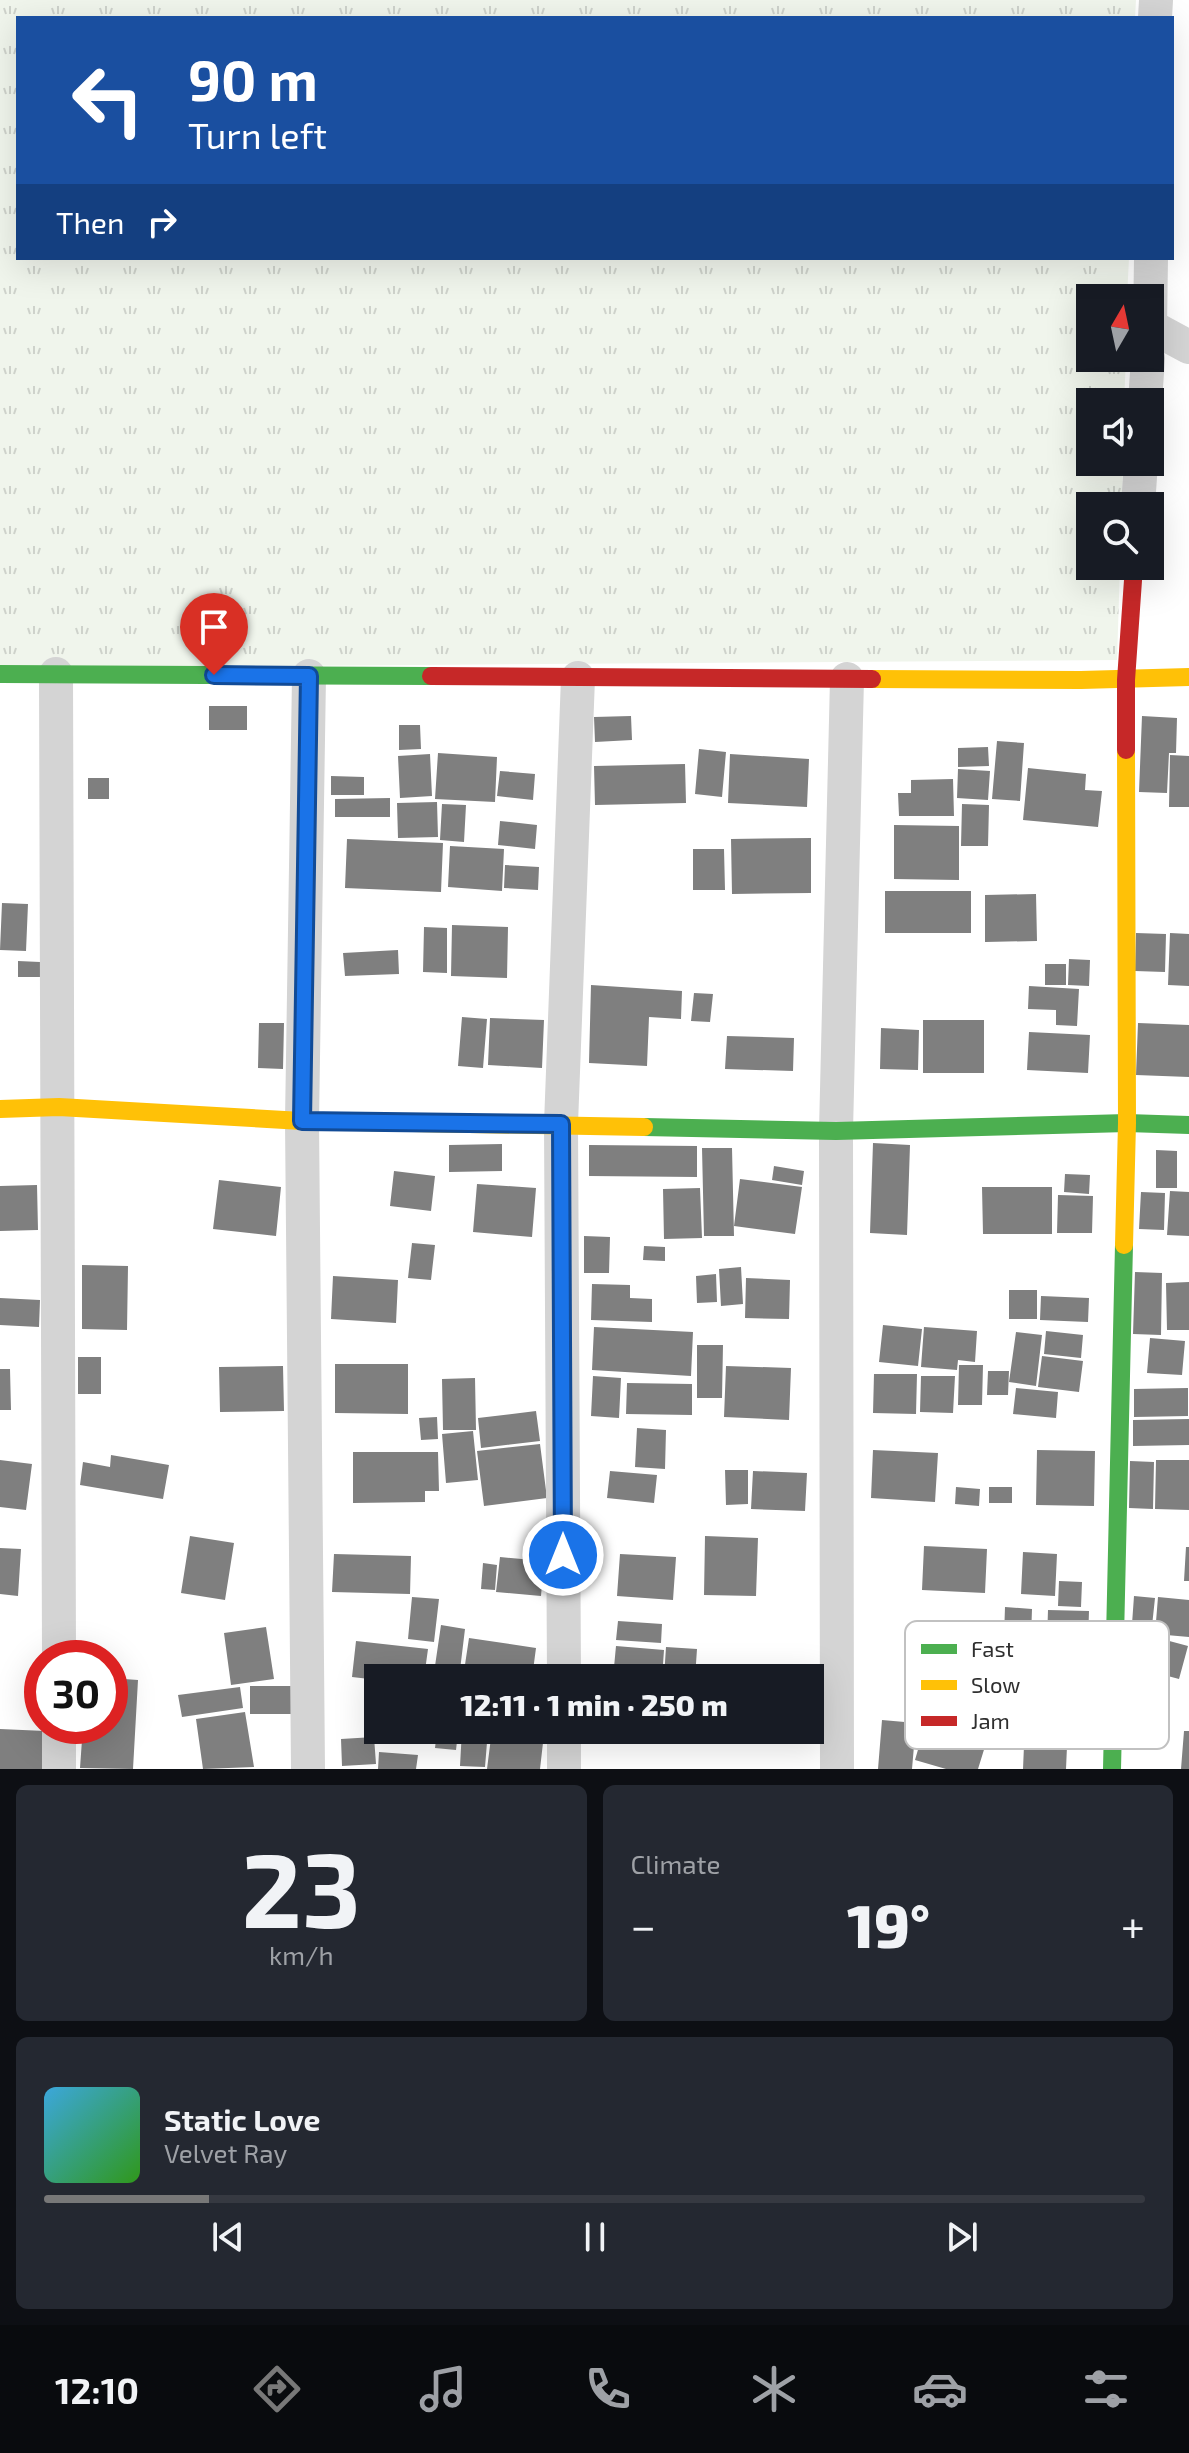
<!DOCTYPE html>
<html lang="en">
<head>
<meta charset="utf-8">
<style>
  :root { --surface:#171b24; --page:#242831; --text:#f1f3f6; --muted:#9ea1a6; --line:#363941; --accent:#787878 }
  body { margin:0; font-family:"Exo 2",sans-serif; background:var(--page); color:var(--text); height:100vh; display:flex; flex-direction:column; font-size:30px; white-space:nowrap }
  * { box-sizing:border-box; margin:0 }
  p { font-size:26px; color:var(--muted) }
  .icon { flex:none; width:44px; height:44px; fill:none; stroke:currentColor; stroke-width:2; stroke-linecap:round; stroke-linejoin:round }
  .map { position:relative; height:1769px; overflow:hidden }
  .drawer { display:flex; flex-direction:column; gap:16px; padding:16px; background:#0d0f14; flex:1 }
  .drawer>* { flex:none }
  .hud { position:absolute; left:16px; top:16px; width:1158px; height:244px; border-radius:0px; box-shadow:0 8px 32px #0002; background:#1a4fa0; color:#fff; overflow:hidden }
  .needle { width:52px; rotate:9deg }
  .fabs { position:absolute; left:1076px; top:284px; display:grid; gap:16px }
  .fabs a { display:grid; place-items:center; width:88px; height:88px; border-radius:0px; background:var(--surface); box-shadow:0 8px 32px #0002; font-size:40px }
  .speed { position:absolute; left:24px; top:1640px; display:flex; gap:16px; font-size:40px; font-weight:700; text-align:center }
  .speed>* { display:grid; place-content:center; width:104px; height:104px; border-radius:50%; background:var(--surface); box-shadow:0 8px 32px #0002; line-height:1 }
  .speed .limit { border:12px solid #d22; background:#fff; color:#111 }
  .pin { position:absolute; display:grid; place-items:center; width:68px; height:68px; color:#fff; margin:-82px -34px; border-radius:50% 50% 50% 0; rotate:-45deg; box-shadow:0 0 8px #0007 }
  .pin .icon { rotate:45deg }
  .me { position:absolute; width:88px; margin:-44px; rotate:0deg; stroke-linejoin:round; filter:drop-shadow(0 0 6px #0008) }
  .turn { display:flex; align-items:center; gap:28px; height:168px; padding:0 40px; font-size:36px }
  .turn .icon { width:104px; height:104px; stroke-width:2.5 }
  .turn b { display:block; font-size:56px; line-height:68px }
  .then { display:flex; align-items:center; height:76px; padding:0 40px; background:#0003; gap:16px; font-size:30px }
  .big { font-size:60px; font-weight:800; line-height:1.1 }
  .drawer .card { flex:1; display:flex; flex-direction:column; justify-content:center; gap:12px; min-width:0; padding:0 28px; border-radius:12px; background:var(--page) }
  .drawer .dial { align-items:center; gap:0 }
  .dial b { font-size:104px; line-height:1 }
  .song { display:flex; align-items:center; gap:24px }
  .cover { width:96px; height:96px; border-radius:12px; background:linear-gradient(135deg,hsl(200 70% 55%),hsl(110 70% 35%)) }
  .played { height:8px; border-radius:4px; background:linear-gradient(90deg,var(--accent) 15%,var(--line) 15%) }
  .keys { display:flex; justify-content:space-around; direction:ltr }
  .heat { display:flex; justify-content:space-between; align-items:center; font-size:44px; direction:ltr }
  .drawer .tiles { flex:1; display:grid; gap:16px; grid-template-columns:1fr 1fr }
  .card:last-child { grid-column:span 2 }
  .trip { position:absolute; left:364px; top:1664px; width:460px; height:80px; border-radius:0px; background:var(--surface); box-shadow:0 8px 32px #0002; font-weight:800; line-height:80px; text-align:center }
  .dock { display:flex; height:128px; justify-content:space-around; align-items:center; background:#090b0e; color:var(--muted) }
  .dock .icon { width:56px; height:56px }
  .dock .on { color:var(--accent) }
  .dock b { font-size:36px; color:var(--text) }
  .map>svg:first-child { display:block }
  .grass { fill:url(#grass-tufts) }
  .building { fill:#7f7f7f }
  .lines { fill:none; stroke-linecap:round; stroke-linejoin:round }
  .street { stroke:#d4d4d4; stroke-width:34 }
  .fast { stroke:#4caf50; stroke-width:18 }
  .slow { stroke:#ffc107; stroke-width:18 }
  .jam { stroke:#c62828; stroke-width:18 }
  .route-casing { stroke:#114b97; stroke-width:20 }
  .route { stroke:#1a73e8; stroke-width:14 }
  .key { fill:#fff; stroke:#c1c1c1; stroke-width:2 }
  .key-label { font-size:22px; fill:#2f2f2f }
</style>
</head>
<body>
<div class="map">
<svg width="1189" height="1769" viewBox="0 0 1189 1769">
  <defs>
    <pattern id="grass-tufts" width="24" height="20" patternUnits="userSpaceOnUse" patternTransform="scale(2)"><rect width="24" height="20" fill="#f0f5ec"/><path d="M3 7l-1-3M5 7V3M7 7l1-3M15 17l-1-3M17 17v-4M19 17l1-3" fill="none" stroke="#ced2cb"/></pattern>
  </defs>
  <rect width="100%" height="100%" fill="#fff"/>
  <path class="grass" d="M 0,0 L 1136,0 L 1135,18 L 18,18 L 18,258 L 1129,258 L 1127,298 L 1090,298 L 1090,358 L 1126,358 L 1124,402 L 1090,402 L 1090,462 L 1123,462 L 1122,506 L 1090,506 L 1090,566 L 1120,566 L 1117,660 L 0,668 Z"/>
  <path class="building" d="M 209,706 L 247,706 L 247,730 L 209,730 Z
    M 631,716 L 632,740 L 595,742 L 594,717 Z
    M 1142,716 L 1177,718 L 1176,753 L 1169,753 L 1167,793 L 1139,792 Z
    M 399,725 L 420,725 L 421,749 L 399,750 Z
    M 997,741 L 1024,743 L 1020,801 L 992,799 Z
    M 988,747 L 989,766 L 958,767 L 958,748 Z
    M 699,749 L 726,752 L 722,797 L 695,794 Z
    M 438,753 L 497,757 L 495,802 L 435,799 Z
    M 430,754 L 432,796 L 400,798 L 398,756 Z
    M 730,754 L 809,759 L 807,807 L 728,803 Z
    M 1170,755 L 1189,756 L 1189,807 L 1169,807 Z
    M 685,764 L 686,803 L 595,805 L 594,766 Z
    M 1028,768 L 1086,774 L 1085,790 L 1102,791 L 1098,827 L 1023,820 Z
    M 958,769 L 990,771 L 988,800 L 957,798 Z
    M 500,771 L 535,774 L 533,800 L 497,796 Z
    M 331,776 L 364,777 L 364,795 L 331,795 Z
    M 88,778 L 109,778 L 109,799 L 88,799 Z
    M 953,779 L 954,816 L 899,816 L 898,793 L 911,793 L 911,780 Z
    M 390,798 L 390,817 L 335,817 L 335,799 Z
    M 437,802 L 438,837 L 398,838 L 397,803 Z
    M 442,804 L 466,805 L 464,842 L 440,840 Z
    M 962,804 L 989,805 L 988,846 L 961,846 Z
    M 500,821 L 537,825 L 535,849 L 498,845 Z
    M 894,825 L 959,826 L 959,880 L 894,879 Z
    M 811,838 L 811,893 L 732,894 L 731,839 Z
    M 347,839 L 443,843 L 441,892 L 345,888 Z
    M 450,846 L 504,849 L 502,891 L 448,887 Z
    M 693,849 L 724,849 L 725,890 L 693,890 Z
    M 505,865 L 539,867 L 538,890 L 504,888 Z
    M 885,891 L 971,891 L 971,933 L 885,933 Z
    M 1036,894 L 1037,941 L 985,942 L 985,895 Z
    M 2,903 L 28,904 L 26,951 L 0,950 Z
    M 452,925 L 508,927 L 507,978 L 451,976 Z
    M 424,927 L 447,928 L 447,973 L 423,972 Z
    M 1136,933 L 1166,934 L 1165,972 L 1135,971 Z
    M 1170,933 L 1189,934 L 1189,986 L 1168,985 Z
    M 398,950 L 399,974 L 345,976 L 343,953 Z
    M 1069,959 L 1090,960 L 1089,986 L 1068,985 Z
    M 18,961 L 40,962 L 41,977 L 18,977 Z
    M 1045,964 L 1066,964 L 1066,985 L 1045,985 Z
    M 591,985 L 682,991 L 681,1019 L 649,1017 L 647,1066 L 589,1063 Z
    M 1029,986 L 1079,989 L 1077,1026 L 1056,1025 L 1056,1010 L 1028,1009 Z
    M 694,993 L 713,994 L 710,1022 L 691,1021 Z
    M 462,1017 L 487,1019 L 483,1068 L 458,1066 Z
    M 490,1018 L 544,1020 L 542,1068 L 488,1065 Z
    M 923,1020 L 984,1020 L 984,1073 L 923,1073 Z
    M 259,1023 L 284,1023 L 283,1069 L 258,1068 Z
    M 1138,1023 L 1189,1025 L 1189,1077 L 1136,1075 Z
    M 881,1028 L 919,1030 L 918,1070 L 880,1069 Z
    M 1029,1032 L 1090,1035 L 1088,1073 L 1027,1070 Z
    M 727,1036 L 794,1038 L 793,1071 L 725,1069 Z
    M 873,1143 L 910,1145 L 907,1235 L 870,1233 Z
    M 502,1144 L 502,1171 L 449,1172 L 449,1145 Z
    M 589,1145 L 697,1146 L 697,1177 L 589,1176 Z
    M 702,1148 L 732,1148 L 734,1236 L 704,1236 Z
    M 1156,1150 L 1177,1151 L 1177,1188 L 1156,1188 Z
    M 774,1166 L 804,1171 L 802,1185 L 772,1180 Z
    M 394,1171 L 435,1176 L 431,1211 L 390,1206 Z
    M 1065,1174 L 1090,1175 L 1089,1194 L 1064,1192 Z
    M 740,1179 L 802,1187 L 795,1234 L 734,1226 Z
    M 219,1180 L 281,1187 L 276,1236 L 213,1229 Z
    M 477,1184 L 536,1188 L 532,1237 L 473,1232 Z
    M 37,1185 L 38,1230 L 0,1231 L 0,1186 Z
    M 982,1187 L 1052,1187 L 1052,1234 L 983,1234 Z
    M 700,1188 L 702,1238 L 664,1239 L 663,1189 Z
    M 1170,1191 L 1189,1192 L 1189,1236 L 1167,1235 Z
    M 1141,1192 L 1165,1193 L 1164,1230 L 1139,1229 Z
    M 1058,1195 L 1093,1196 L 1092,1233 L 1057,1233 Z
    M 584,1236 L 610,1237 L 609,1273 L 584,1273 Z
    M 412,1243 L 435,1245 L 431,1280 L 408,1278 Z
    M 644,1246 L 665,1247 L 665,1261 L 643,1260 Z
    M 82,1265 L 128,1266 L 127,1330 L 82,1329 Z
    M 741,1267 L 743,1304 L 721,1306 L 719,1269 Z
    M 1135,1272 L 1162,1273 L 1161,1335 L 1133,1334 Z
    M 716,1274 L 717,1302 L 697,1303 L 696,1276 Z
    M 333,1276 L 398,1280 L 396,1323 L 331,1319 Z
    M 746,1278 L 790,1280 L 789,1319 L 745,1318 Z
    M 1189,1282 L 1189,1330 L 1167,1330 L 1166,1283 Z
    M 592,1284 L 630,1285 L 630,1298 L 652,1299 L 652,1322 L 591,1320 Z
    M 1009,1290 L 1037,1290 L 1037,1319 L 1009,1319 Z
    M 1041,1296 L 1089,1298 L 1088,1322 L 1040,1320 Z
    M 0,1298 L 40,1300 L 39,1327 L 0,1325 Z
    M 883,1325 L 922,1329 L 918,1366 L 879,1362 Z
    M 594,1327 L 693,1332 L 691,1376 L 592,1370 Z
    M 924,1327 L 977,1331 L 975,1362 L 958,1360 L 957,1370 L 921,1367 Z
    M 1046,1331 L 1083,1335 L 1081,1358 L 1044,1354 Z
    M 1016,1332 L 1042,1335 L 1036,1386 L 1009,1382 Z
    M 1150,1338 L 1185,1341 L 1182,1375 L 1147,1373 Z
    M 697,1345 L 723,1345 L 722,1398 L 697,1398 Z
    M 1042,1356 L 1083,1361 L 1079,1392 L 1038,1387 Z
    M 78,1357 L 101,1357 L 101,1394 L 78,1394 Z
    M 335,1364 L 408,1364 L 408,1414 L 335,1413 Z
    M 959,1365 L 983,1365 L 982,1405 L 958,1405 Z
    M 283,1366 L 284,1411 L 220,1412 L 219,1367 Z
    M 726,1366 L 791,1368 L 789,1420 L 724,1417 Z
    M 0,1369 L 10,1369 L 11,1410 L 0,1410 Z
    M 988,1371 L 1009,1371 L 1008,1395 L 987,1395 Z
    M 874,1374 L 917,1374 L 916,1414 L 873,1413 Z
    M 593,1376 L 621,1378 L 619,1418 L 591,1416 Z
    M 921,1376 L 955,1376 L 953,1413 L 920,1412 Z
    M 475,1378 L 476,1430 L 443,1430 L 442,1379 Z
    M 627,1383 L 692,1384 L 692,1415 L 626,1414 Z
    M 1016,1388 L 1058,1392 L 1056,1418 L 1013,1414 Z
    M 1188,1388 L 1188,1416 L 1134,1417 L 1134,1389 Z
    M 536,1411 L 540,1441 L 481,1448 L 478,1418 Z
    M 437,1417 L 438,1439 L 421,1440 L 419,1418 Z
    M 1189,1419 L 1189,1445 L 1133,1446 L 1133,1420 Z
    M 637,1428 L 666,1430 L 665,1469 L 635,1467 Z
    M 473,1431 L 478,1480 L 446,1483 L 442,1434 Z
    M 540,1444 L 547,1498 L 484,1506 L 477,1451 Z
    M 873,1450 L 938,1453 L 935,1502 L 871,1498 Z
    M 1037,1450 L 1095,1451 L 1094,1506 L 1036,1505 Z
    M 353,1452 L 438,1452 L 439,1491 L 425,1491 L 425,1502 L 353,1503 Z
    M 111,1455 L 169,1465 L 163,1499 L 80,1485 L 83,1462 L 110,1467 Z
    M 0,1460 L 32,1464 L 26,1510 L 0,1507 Z
    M 1156,1460 L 1189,1460 L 1189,1510 L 1155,1509 Z
    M 1130,1461 L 1154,1462 L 1153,1509 L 1129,1508 Z
    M 725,1470 L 748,1470 L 748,1504 L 726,1505 Z
    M 610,1471 L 657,1475 L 654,1503 L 607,1498 Z
    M 753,1471 L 807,1473 L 805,1511 L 751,1509 Z
    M 956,1487 L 980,1489 L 979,1506 L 955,1504 Z
    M 989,1487 L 1012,1487 L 1012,1503 L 989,1503 Z
    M 190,1536 L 234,1543 L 225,1600 L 181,1593 Z
    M 705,1536 L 758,1538 L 756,1596 L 704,1595 Z
    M 924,1546 L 987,1549 L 985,1593 L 922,1590 Z
    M 1186,1547 L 1189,1547 L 1189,1581 L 1184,1581 Z
    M 0,1548 L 21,1549 L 18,1596 L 0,1594 Z
    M 1023,1552 L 1057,1554 L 1055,1596 L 1021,1594 Z
    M 334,1554 L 411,1556 L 410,1594 L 332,1592 Z
    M 620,1554 L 676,1557 L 673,1600 L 617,1596 Z
    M 500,1557 L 544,1561 L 541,1596 L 496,1592 Z
    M 483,1563 L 497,1565 L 495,1590 L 481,1589 Z
    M 1059,1581 L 1082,1582 L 1081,1607 L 1058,1606 Z
    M 1134,1596 L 1155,1598 L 1152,1626 L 1132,1624 Z
    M 412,1597 L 439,1599 L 434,1642 L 408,1639 Z
    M 1158,1597 L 1189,1600 L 1189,1637 L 1155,1634 Z
    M 1005,1607 L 1032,1609 L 1031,1638 L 1004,1637 Z
    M 1048,1610 L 1089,1611 L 1088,1642 L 1047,1641 Z
    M 618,1621 L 662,1624 L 661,1643 L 616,1640 Z
    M 441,1625 L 465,1629 L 460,1670 L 435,1666 Z
    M 266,1627 L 274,1679 L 231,1685 L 224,1633 Z
    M 1147,1635 L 1188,1646 L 1179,1679 L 1138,1668 Z
    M 469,1638 L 536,1648 L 532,1678 L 463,1678 Z
    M 356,1641 L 428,1649 L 424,1678 L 378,1680 L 352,1677 Z
    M 616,1646 L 664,1650 L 662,1678 L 613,1678 Z
    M 666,1647 L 697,1649 L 695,1678 L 664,1678 Z
    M 110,1678 L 138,1680 L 133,1769 L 80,1768 L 83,1726 L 110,1726 Z
    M 250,1686 L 292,1686 L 292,1714 L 250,1714 Z
    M 240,1687 L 243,1708 L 182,1717 L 178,1695 Z
    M 245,1712 L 254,1767 L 203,1769 L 196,1719 Z
    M 882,1720 L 916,1723 L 912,1769 L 878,1769 Z
    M 926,1722 L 987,1740 L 978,1769 L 946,1769 L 915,1760 Z
    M 1025,1722 L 1068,1724 L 1066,1769 L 1023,1769 Z
    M 0,1729 L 45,1731 L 42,1769 L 0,1769 Z
    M 462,1730 L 488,1730 L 485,1767 L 460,1766 Z
    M 492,1730 L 544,1734 L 540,1769 L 487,1769 Z
    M 437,1731 L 458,1733 L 456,1750 L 435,1748 Z
    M 1184,1731 L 1189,1731 L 1189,1769 L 1181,1769 Z
    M 374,1737 L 376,1764 L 342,1766 L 341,1739 Z
    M 379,1752 L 418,1755 L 416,1769 L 378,1769 Z"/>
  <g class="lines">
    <path class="street" d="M 1155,18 L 1156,0
      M 1150,326 L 1189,347
      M 1150,327 L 1151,258
      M 1145,402 L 1148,358
      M 1138,506 L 1141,462
      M 56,674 L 59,1658
      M 564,1678 L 561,1124 L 578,678
      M 59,1726 L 59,1769
      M 564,1730 L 564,1769
      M 308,1769 L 302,1121 L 309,676
      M 837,1769 L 836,1131 L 847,679"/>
    <path class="fast" d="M 0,674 L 431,676
      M 644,1127 L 836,1131 L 1127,1123 L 1189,1125
      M 1112,1769 L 1124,1245"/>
    <path class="slow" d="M 872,679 L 1081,680 L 1189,677
      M 0,1109 L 59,1107 L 302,1121 L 644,1127
      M 1124,1245 L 1127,1123 L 1126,750"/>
    <path class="jam" d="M 431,676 L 872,679
      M 1126,750 L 1126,680 L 1134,566"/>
  </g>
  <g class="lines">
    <g class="route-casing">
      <path id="route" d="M 214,675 L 309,676 L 302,1121 L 561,1124 L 563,1555"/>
    </g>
    <use href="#route" class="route"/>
  </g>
  <rect x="905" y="1621" width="264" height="128" rx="12" class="key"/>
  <rect x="921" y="1644" width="36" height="10" fill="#4caf50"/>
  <rect x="921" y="1680" width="36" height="10" fill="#ffc107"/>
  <rect x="921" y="1716" width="36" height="10" fill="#c62828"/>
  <g class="key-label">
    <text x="971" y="1657">Fast</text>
    <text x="971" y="1693">Slow</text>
    <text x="971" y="1729">Jam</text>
  </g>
</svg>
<div class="fabs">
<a><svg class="needle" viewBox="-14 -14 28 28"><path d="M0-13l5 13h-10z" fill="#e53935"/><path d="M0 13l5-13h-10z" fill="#9ea1a6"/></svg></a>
<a><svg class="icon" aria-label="sound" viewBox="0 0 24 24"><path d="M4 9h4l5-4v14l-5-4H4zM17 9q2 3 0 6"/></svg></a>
<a><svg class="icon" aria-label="search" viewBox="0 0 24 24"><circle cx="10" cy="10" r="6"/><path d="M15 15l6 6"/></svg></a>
</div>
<div class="speed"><div class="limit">30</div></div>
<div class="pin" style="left:214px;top:675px;background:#d93025"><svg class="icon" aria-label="arrive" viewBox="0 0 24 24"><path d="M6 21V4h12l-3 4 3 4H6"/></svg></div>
<svg class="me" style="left:563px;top:1555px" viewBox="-20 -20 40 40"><circle r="17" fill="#1a73e8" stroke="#fff" stroke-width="3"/><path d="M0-11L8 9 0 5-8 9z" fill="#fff"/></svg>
<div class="trip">12:11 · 1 min · 250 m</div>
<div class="hud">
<div class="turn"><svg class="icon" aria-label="left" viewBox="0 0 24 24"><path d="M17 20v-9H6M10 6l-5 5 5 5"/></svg><div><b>90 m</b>Turn left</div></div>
<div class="then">Then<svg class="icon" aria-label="right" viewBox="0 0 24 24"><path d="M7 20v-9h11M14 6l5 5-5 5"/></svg></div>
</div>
</div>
<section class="drawer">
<div class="tiles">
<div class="card dial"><b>23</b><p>km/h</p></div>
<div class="card"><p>Climate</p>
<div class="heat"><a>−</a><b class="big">19°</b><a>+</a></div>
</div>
<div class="card">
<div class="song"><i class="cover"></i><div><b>Static Love</b><p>Velvet Ray</p></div></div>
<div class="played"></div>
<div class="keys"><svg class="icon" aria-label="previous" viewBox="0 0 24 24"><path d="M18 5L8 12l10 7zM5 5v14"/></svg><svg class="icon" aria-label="pause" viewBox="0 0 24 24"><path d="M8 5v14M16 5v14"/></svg><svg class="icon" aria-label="next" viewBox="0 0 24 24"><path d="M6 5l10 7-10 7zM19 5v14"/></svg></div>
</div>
</div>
</section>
<nav class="dock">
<b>12:10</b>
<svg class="icon on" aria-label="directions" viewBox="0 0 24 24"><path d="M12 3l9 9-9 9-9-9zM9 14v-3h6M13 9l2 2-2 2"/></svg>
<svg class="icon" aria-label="music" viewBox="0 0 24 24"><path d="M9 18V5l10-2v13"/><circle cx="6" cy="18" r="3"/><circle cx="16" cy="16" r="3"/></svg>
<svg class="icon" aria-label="phone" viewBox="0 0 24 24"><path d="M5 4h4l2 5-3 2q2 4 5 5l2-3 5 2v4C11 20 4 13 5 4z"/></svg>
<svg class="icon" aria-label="climate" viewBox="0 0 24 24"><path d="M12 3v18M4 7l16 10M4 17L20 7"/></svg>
<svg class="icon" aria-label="car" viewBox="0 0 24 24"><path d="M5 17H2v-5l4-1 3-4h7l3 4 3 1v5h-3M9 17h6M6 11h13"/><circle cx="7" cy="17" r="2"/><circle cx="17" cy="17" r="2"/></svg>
<svg class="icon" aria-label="filters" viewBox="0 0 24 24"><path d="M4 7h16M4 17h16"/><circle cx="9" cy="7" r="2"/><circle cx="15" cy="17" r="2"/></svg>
</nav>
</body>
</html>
